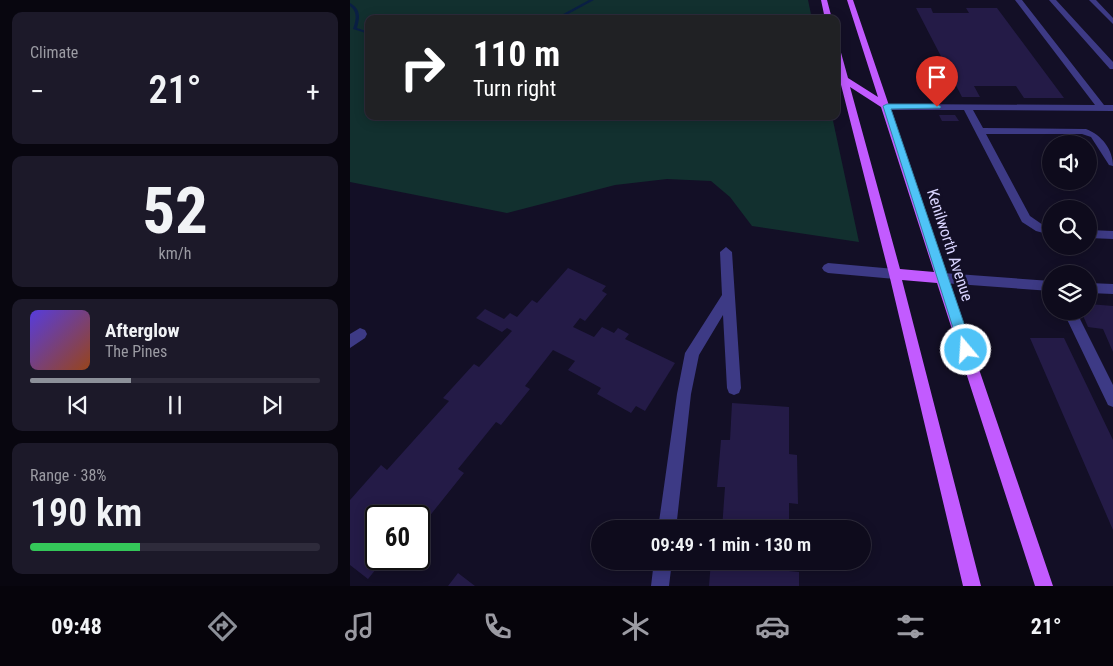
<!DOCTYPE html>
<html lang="en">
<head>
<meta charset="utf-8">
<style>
  :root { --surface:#0e0b1c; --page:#1c1929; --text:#f1f3f6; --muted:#9b9ba3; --line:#2e2b3b; --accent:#8c9099 }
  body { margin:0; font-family:"Roboto Condensed",sans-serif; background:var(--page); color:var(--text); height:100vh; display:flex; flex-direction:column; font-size:19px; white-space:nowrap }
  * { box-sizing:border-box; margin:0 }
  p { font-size:16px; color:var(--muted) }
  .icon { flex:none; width:28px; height:28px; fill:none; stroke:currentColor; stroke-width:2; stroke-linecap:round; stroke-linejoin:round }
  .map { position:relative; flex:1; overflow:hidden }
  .drawer { display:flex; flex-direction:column; gap:12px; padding:12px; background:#08060f; width:350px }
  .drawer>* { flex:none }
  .top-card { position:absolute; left:15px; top:15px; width:475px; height:105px; border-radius:10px; box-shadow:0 2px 12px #0003,0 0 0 1px var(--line); background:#202124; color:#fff; overflow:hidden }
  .buttons { position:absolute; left:692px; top:135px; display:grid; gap:10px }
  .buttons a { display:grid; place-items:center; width:55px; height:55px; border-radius:50%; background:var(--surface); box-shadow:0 2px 12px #0003,0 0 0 1px var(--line); font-size:25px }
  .speed { position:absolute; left:15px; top:505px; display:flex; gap:10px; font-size:25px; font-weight:700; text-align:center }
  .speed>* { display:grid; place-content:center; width:65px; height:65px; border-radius:50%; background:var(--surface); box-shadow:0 2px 12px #0003,0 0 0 1px var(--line); line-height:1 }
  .speed .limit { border:2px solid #111; border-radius:8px; background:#fff; color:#111 }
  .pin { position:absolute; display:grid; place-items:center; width:42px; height:42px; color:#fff; margin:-51px -21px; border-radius:50% 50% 50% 0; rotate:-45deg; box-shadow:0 0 5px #0007 }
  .pin .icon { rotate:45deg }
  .me { position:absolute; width:55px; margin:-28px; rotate:342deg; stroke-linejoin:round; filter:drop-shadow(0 0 4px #0008) }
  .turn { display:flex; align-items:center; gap:18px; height:105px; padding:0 25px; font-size:22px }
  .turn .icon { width:65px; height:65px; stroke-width:2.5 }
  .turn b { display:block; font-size:35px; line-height:42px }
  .big { font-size:38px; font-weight:600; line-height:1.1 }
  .drawer .card { flex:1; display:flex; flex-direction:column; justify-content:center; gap:8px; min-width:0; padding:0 18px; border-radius:10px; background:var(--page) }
  .drawer .dial { align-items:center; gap:0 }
  .dial b { font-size:65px; line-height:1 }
  .song { display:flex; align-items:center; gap:15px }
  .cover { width:60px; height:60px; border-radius:8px; background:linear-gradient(135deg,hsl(250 70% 55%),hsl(20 70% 35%)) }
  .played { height:5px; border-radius:2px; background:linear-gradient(90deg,var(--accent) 35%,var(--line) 35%) }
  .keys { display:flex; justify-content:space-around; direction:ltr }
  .heat { display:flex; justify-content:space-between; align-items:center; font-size:28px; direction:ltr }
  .charge { height:8px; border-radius:4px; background:linear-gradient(90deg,#34c759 38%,var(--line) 0) }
  .trip { position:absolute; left:241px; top:520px; width:280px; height:50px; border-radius:25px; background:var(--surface); box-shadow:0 2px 12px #0003,0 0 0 1px var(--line); font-weight:600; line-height:50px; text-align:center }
  .dock { display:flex; height:80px; justify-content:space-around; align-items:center; background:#06040b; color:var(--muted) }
  .dock .icon { width:35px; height:35px }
  .dock .on { color:var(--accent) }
  .dock b { font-size:22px; color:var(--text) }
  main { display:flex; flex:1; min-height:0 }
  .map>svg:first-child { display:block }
  .green { fill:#12302f }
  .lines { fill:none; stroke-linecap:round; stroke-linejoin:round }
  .stream { fill:#0a1f44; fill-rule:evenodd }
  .building { fill:#241b47 }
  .lane { fill:#3d3a85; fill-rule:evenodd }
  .primary { fill:#c25bff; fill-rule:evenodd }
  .route { fill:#4fc3f7; stroke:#337fa1 }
  .labels { text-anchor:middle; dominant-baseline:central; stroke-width:5; stroke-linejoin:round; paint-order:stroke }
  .street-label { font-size:16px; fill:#d9d4ff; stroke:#130f26 }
</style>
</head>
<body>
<main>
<section class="drawer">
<div class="card"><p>Climate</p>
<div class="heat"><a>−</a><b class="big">21°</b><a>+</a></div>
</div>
<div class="card dial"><b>52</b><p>km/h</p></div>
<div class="card">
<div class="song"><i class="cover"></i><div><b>Afterglow</b><p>The Pines</p></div></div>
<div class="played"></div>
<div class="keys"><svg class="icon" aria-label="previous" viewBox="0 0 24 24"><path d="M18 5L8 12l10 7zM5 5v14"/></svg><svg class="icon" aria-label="pause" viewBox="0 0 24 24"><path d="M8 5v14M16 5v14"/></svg><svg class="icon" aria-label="next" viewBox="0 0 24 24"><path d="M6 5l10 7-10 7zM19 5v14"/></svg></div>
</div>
<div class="card"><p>Range · 38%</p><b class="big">190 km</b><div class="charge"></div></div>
</section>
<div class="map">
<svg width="763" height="586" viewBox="0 0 763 586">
  <rect width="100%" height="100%" fill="#130f26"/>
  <path class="green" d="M 0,0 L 458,0 L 462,19 L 19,19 L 19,116 L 482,116 L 509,242 L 402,226 L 380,197 L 361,181 L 317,179 L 265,185 L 157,213 L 0,182 Z"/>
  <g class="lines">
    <path class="stream" d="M 239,0 L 244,0 L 209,19 L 204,19 Z
      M 0,3 C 11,9 10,17 7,28 L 19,32 L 19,34 L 3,29 C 6,20 8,12 0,6 Z"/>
  </g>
  <path class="building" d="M 566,8 L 581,8 L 583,13 L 619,13 L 616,8 L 647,8 L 714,98 L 674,98 L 666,86 L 624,86 L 630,97 L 612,97 Z
    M 589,115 L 605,115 L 609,121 L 592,121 Z
    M 218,268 L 256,286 L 252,291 L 257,294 L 235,321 L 230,318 L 223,327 L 244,337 L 252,327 L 264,333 L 268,328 L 279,334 L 275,339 L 325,363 L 295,411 L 286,406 L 281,413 L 247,394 L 251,388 L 218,370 L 225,361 L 203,350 L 175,386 L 180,389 L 151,425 L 146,422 L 108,469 L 114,473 L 78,518 L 71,513 L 69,516 L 26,516 L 26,559 L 34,559 L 18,579 L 0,565 L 0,500 L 31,465 L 37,470 L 99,401 L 93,398 L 124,364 L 129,367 L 162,331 L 157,328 L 152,332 L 126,318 L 135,309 L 154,319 L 160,313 L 167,317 L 182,300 L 187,303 Z
    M 739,304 L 763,306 L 763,352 L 753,329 L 738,327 L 731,311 L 739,311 Z
    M 680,338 L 714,338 L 763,440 L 763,530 Z
    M 382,403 L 439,407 L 439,454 L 447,455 L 448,504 L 439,503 L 439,529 L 372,529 L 375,487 L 367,487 L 371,440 L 380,440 Z
    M 361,561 L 439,561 L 439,571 L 449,572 L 449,586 L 359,586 Z
    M 108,573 L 125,586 L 98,586 Z"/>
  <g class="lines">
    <path class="lane" d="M 665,0 L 672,0 L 754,105 L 763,105 L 763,111 L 623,110 L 633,128 L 736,129 C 752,135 763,150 763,166 L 759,165 L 741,137 L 732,134 L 636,134 L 680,216 L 693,225 L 701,227 L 701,235 L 686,231 L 672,222 L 614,110 L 537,110 L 533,107 L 537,104 L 745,105 Z
      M 699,0 L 706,0 L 763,62 L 763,69 L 760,69 Z
      M 739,0 L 746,0 L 763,18 L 763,24 Z
      M 739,230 L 763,231 L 763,239 L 739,238 Z
      M 376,247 L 382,252 L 391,388 L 389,393 L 384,395 L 379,393 L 377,388 L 373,315 L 349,355 L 341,394 L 326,529 L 308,529 L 327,394 L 335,353 L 372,295 L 370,252 Z
      M 478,263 L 545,269 L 549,271 L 551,274 L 549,277 L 545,279 L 478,273 L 474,271 L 472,268 L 474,265 Z
      M 593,273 L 701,281 L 701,291 L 593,283 L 589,282 L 587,278 L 589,274 Z
      M 739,283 L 763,284 L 763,294 L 739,293 Z
      M 713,311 L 726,311 L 763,385 L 763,407 L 758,405 Z
      M 10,328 L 15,330 L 17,334 L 15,338 L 0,348 L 0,334 Z
      M 304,561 L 322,561 L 319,586 L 301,586 Z"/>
    <path class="primary" d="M 471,0 L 477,0 L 482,19 L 475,19 Z
      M 497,0 L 503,0 L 703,586 L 685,586 L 587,283 L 552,280 L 631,586 L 613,586 L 539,274 L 486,65 L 486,47 L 490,49 L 498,78 L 528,97 ZM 500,87 L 531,107 L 584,272 L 550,269 Z"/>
  </g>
  <path class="route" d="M 587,104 L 591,107 L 590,108 L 541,109 L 623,350 L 621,354 L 616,355 L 612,354 L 610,350 L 533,106 L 537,104 Z"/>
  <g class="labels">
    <g class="street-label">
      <text transform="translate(600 245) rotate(72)">Kenilworth Avenue</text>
    </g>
  </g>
</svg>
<div class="buttons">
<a><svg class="icon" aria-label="sound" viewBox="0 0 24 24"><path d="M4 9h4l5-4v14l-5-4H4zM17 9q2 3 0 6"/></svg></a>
<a><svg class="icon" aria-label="search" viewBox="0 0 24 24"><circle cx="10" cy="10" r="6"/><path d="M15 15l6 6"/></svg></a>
<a><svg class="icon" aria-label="layers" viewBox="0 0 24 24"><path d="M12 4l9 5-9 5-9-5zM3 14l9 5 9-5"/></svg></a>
</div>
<div class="speed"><div class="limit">60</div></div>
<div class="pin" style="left:587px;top:107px;background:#d93025"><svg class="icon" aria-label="arrive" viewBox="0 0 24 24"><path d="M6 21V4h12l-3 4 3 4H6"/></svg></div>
<svg class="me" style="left:616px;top:350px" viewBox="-20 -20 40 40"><circle r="17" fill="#4fc3f7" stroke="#fff" stroke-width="3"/><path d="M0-11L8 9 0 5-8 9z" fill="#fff"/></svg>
<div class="trip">09:49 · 1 min · 130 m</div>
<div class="top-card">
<div class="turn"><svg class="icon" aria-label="right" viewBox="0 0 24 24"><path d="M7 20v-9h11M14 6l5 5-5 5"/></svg><div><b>110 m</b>Turn right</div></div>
</div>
</div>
</main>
<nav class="dock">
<b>09:48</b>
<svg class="icon on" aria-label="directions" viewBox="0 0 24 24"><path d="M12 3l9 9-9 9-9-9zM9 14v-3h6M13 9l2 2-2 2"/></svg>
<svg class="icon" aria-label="music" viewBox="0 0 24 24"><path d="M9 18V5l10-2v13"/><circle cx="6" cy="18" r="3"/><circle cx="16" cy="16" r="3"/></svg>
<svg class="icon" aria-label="phone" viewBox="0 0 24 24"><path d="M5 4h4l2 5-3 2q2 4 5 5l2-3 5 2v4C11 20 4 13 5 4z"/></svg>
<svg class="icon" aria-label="climate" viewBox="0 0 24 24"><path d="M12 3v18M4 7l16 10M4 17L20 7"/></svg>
<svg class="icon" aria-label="car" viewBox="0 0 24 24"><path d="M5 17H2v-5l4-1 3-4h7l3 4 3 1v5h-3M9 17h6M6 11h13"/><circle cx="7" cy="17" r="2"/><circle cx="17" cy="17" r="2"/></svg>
<svg class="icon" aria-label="filters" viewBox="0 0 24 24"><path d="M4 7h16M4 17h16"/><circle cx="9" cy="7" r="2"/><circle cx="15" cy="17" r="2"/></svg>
<b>21°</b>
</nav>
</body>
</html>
